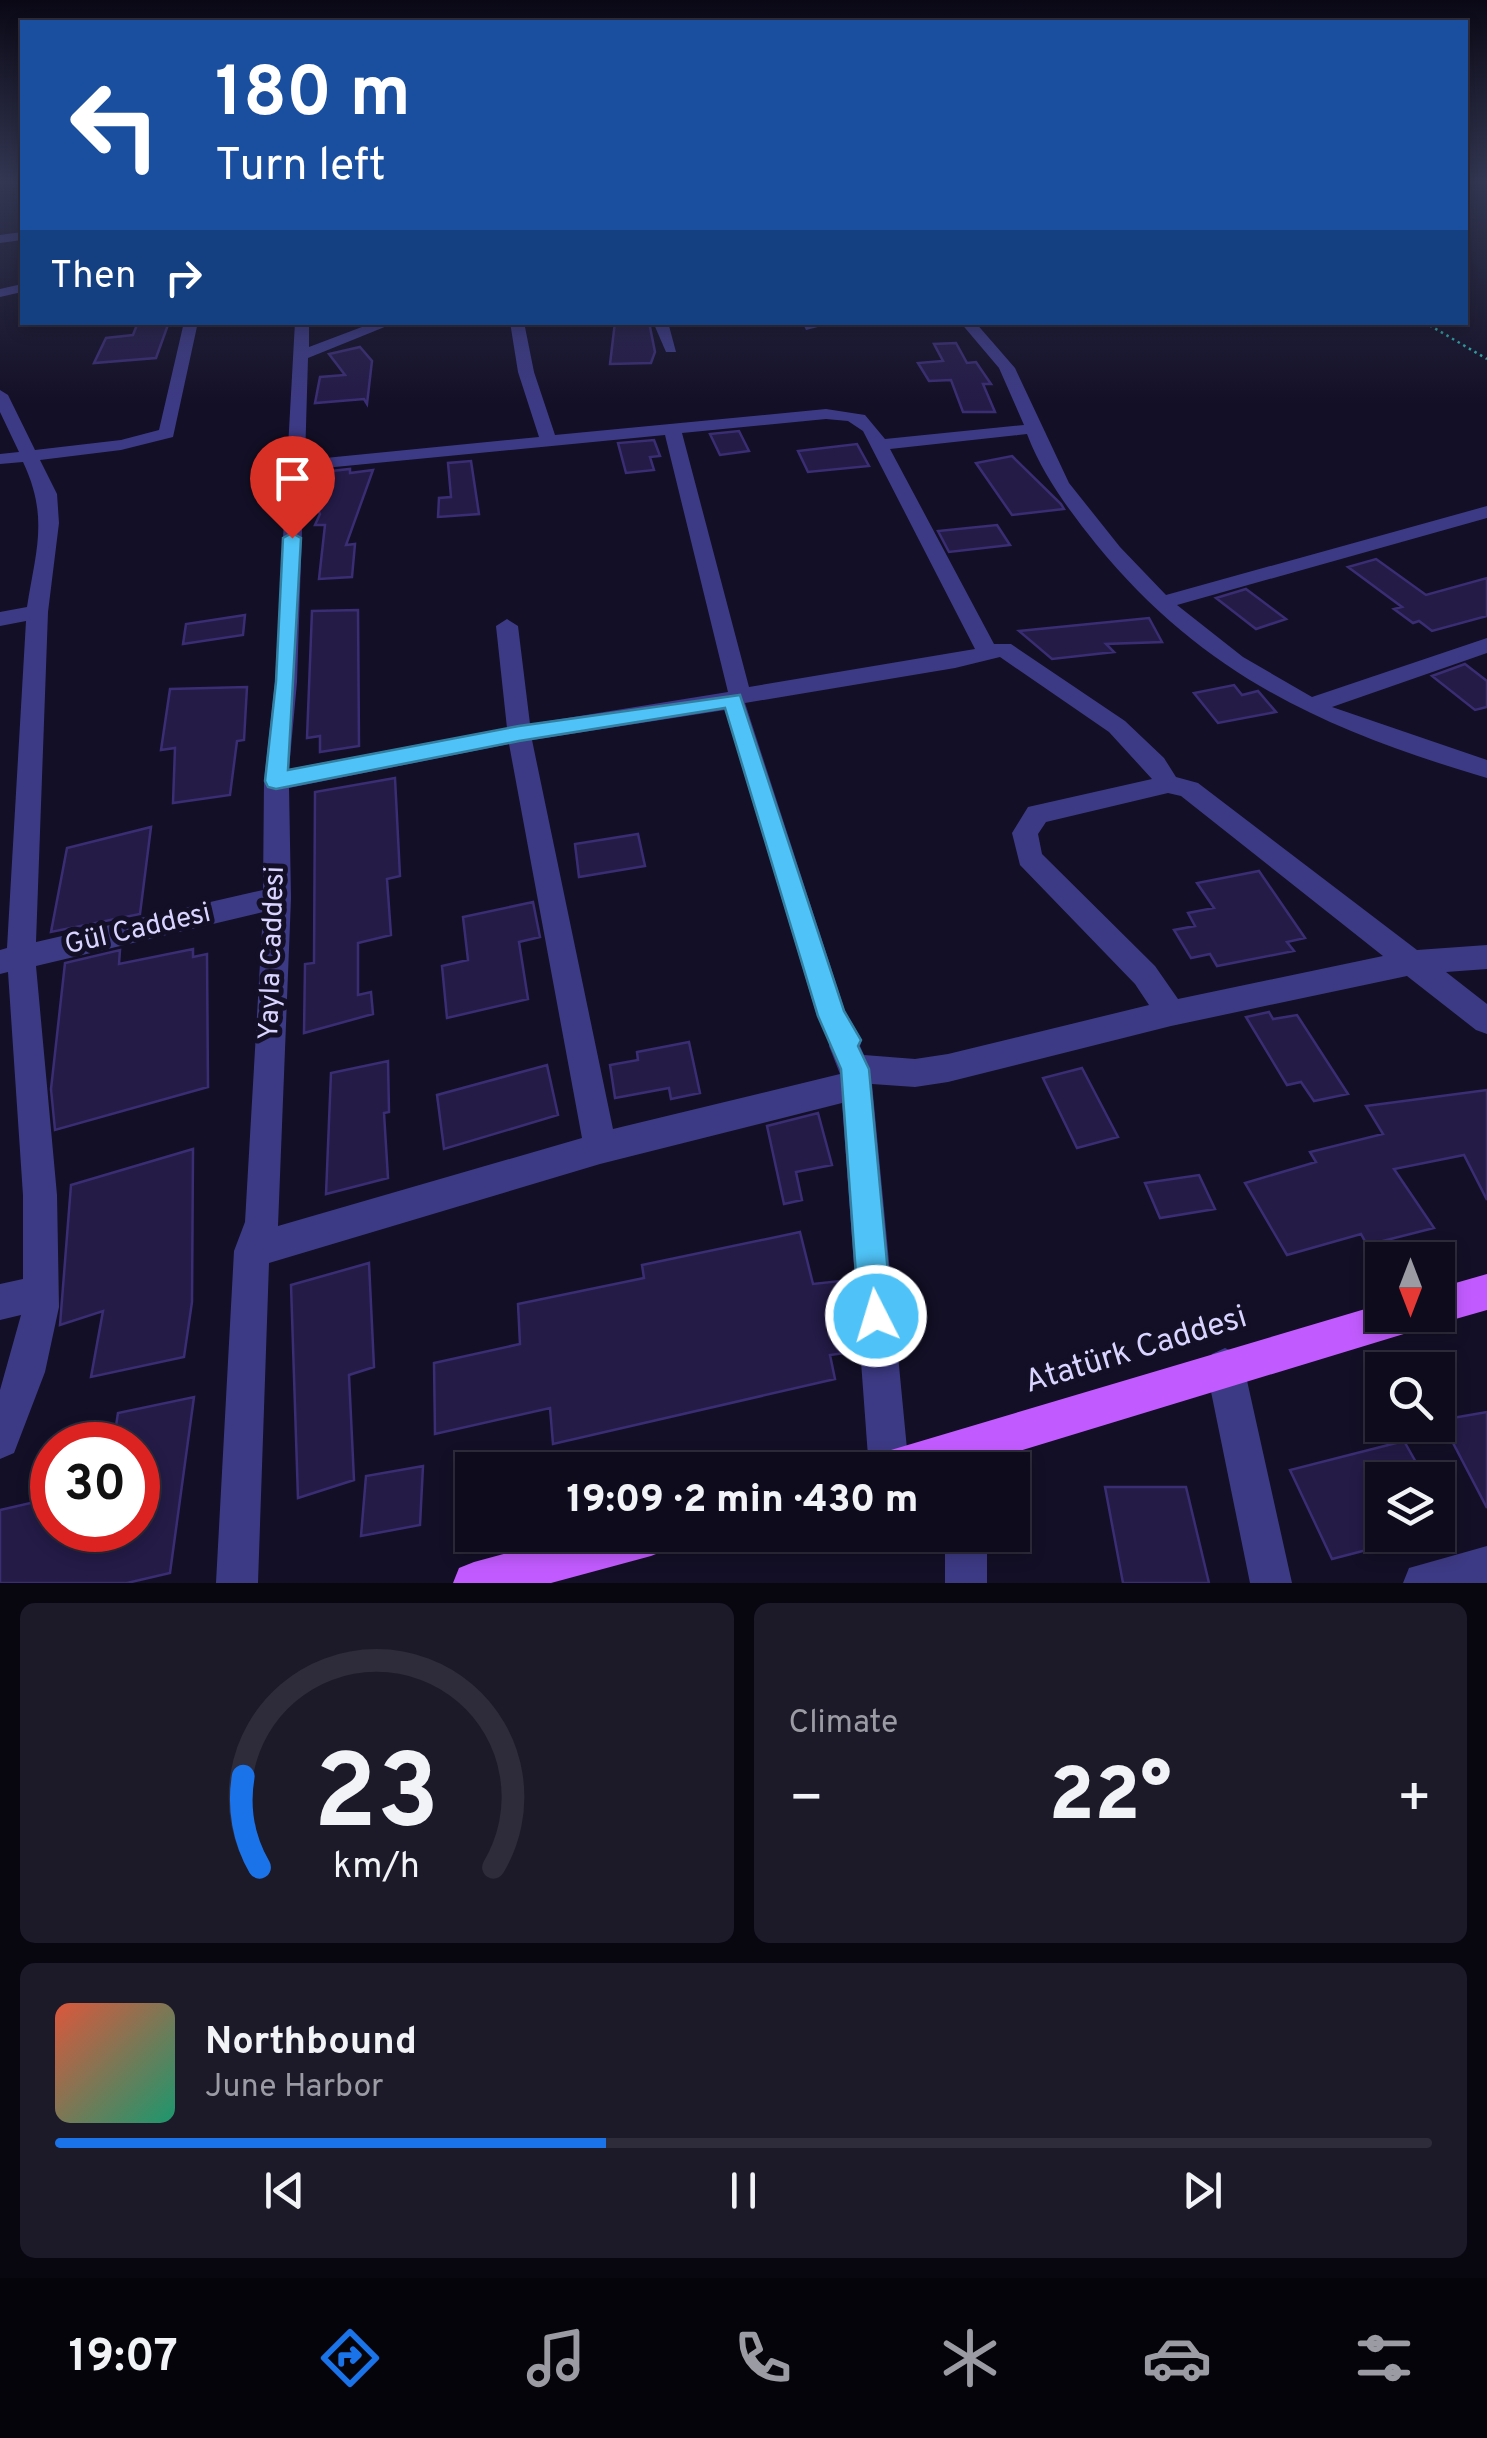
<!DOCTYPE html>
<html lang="en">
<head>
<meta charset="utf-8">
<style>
  :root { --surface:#0e0b1c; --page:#1c1929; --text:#f1f3f6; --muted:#9b9ba3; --line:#2e2b3b; --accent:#1a73e8 }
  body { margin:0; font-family:Overpass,sans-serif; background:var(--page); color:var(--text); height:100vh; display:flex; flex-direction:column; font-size:38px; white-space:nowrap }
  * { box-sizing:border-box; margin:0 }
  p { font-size:32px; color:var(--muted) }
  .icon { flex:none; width:55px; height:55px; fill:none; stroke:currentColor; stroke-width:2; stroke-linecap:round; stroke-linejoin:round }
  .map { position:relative; height:1583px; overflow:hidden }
  .details { display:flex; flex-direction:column; gap:20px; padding:20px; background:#08060f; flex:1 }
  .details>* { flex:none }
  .top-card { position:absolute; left:20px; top:20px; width:1448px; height:305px; border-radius:0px; box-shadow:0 5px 15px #0003,0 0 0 2px var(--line); background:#1a4fa0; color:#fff; overflow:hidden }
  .needle { width:65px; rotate:180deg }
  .fabs { position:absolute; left:1365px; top:1242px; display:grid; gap:20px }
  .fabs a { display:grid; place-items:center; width:90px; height:90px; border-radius:0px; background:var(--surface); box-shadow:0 5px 15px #0003,0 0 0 2px var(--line); font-size:50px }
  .speed { position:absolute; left:30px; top:1422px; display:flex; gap:20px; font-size:50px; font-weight:700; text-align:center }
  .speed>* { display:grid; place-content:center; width:130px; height:130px; border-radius:50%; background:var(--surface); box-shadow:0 5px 15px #0003,0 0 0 2px var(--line); line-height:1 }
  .speed .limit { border:15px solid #d22; background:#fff; color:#111 }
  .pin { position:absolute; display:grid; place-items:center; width:85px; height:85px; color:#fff; margin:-102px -42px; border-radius:50% 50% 50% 0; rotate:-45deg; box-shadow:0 0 10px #0007 }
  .pin .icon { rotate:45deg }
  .me { position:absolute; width:110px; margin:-55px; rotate:355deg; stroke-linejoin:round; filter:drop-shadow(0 0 8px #0008) }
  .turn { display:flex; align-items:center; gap:35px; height:210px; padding:0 30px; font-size:45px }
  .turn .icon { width:130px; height:130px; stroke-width:2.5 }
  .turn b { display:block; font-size:70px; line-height:85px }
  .then { display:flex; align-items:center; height:95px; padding:0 30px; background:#0003; gap:20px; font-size:38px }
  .big { font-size:75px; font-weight:800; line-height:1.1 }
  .details .widget { flex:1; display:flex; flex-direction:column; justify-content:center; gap:15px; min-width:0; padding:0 35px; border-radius:15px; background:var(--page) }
  .details .dial { align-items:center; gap:0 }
  .dial svg { height:260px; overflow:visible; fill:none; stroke:var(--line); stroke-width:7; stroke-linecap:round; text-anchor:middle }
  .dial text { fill:var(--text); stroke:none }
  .song { display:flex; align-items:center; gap:30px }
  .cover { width:120px; height:120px; border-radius:15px; background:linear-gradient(135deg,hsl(10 70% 55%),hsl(160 70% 35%)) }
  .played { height:10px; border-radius:5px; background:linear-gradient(90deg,var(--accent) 40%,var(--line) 40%) }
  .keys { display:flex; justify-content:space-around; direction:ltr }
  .heat { display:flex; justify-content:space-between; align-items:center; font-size:55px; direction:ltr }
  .details .tiles { flex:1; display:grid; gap:20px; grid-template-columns:1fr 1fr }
  .widget:last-child { grid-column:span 2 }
  .trip { position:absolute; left:455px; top:1452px; width:575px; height:100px; border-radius:0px; background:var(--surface); box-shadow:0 5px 15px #0003,0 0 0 2px var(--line); font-weight:800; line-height:100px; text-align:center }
  .tabs { display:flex; height:160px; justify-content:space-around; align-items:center; background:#06040b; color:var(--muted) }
  .tabs .icon { width:70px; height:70px }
  .tabs .current { color:var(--accent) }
  .tabs b { font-size:45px; color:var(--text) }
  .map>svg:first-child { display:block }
  .building { fill:#241b47; stroke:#3b2d73; stroke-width:2.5 }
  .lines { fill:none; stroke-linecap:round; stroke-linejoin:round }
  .path { stroke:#2fb8b0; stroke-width:2.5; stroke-dasharray:2.5 4; stroke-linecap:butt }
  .minor { fill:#3d3a85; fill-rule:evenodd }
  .major { fill:#c25bff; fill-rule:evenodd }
  .route { fill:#4fc3f7; stroke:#337fa1; stroke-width:2.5 }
  .labels { text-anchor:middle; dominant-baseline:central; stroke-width:10; stroke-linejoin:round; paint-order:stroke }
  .street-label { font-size:28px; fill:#d9d4ff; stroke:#130f26 }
  .near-street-label { font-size:32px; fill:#d9d4ff; stroke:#130f26 }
</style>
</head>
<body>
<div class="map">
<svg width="1487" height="1583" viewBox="0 0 1487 1583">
  <rect width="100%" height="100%" fill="#130f26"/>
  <path class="building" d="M 138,322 L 169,322 L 156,358 L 94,363 L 106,338 L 133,335 Z
    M 615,322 L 649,322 L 655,352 L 651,363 L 610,364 Z
    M 956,343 L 967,363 L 976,362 L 991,384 L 983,384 L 995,412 L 963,412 L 951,380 L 929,381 L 918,363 L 943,361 L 934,344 Z
    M 360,347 L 372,361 L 367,404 L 364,399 L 315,403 L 320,377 L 345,375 L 329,354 Z
    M 739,431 L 749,451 L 720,455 L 710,434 Z
    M 654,440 L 660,456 L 650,457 L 654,470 L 626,473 L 618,443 Z
    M 857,444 L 869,466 L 808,472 L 798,451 Z
    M 1012,456 L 1061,504 L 1064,509 L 1012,515 L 976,463 Z
    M 471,461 L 479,514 L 438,517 L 439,498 L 451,497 L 448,463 Z
    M 350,469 L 350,473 L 373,470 L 346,545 L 355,544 L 352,577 L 319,579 L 325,525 L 315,525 L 320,514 L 310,489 L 313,473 Z
    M 997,525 L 1010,545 L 949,552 L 938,531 Z
    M 1376,559 L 1426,595 L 1487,578 L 1487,616 L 1432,631 L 1419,621 L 1413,623 L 1394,609 L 1402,607 L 1348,567 Z
    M 1246,589 L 1286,619 L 1256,629 L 1216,598 Z
    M 358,610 L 359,746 L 320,752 L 320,736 L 307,738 L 312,611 Z
    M 245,615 L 243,635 L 183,644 L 186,624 Z
    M 1149,618 L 1162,642 L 1106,644 L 1114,652 L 1052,659 L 1019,631 Z
    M 1465,664 L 1487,681 L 1487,707 L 1475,710 L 1432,676 Z
    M 1234,685 L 1242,695 L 1258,691 L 1276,712 L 1218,723 L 1194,693 Z
    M 247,687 L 244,740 L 237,741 L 230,795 L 173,803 L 175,748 L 161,750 L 170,689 Z
    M 395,778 L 400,876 L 387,879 L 391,935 L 358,943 L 358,995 L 371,992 L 373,1014 L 304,1033 L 305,964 L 314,963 L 315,792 Z
    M 151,827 L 140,914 L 51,932 L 67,848 Z
    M 638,834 L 645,866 L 579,877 L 575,844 Z
    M 1259,871 L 1305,938 L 1287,942 L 1294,951 L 1217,966 L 1210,954 L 1191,958 L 1174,930 L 1195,926 L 1188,913 L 1214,908 L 1197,883 Z
    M 533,902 L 540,937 L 519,942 L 528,999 L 447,1018 L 442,966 L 468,960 L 463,917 Z
    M 193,949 L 193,957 L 207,954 L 208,1087 L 55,1130 L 51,1089 L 65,963 L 120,950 L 119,964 Z
    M 1269,1012 L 1273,1019 L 1297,1015 L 1348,1094 L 1314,1101 L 1301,1082 L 1287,1085 L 1246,1017 Z
    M 689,1042 L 700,1093 L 671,1099 L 669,1088 L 615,1098 L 610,1065 L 638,1060 L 637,1052 Z
    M 388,1061 L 389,1112 L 384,1113 L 388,1178 L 326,1194 L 331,1073 Z
    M 547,1065 L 558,1115 L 444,1149 L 437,1095 Z
    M 1082,1068 L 1118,1137 L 1077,1148 L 1043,1078 Z
    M 1487,1090 L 1487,1200 L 1464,1155 L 1394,1169 L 1434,1228 L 1367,1245 L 1361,1234 L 1287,1255 L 1245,1183 L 1316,1162 L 1310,1152 L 1383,1134 L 1366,1106 Z
    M 818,1113 L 832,1165 L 796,1172 L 802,1200 L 784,1204 L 767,1126 Z
    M 193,1149 L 192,1302 L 184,1357 L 91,1377 L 103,1311 L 60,1325 L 71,1185 Z
    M 1199,1175 L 1215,1209 L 1160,1218 L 1145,1183 Z
    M 800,1232 L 813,1284 L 840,1281 L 852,1352 L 830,1355 L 835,1379 L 553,1444 L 550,1408 L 435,1434 L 434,1363 L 520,1344 L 518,1304 L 644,1278 L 642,1265 Z
    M 369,1263 L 374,1367 L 349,1375 L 354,1480 L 298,1498 L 291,1285 Z
    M 194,1397 L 170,1573 L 127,1583 L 0,1583 L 0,1510 L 35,1502 L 44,1459 L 52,1459 L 52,1530 L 138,1530 L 138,1445 L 113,1445 L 118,1413 Z
    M 1487,1412 L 1487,1508 L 1441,1420 Z
    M 1404,1441 L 1426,1480 L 1382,1480 L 1382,1546 L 1332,1559 L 1290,1470 Z
    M 423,1466 L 420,1525 L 361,1536 L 366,1476 Z
    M 1105,1487 L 1186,1487 L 1209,1583 L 1123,1583 Z"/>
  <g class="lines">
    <path class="path" d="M 1424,322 L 1487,359"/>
    <path class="minor" d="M 22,232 L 22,240 L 0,243 L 0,235 Z
      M 22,284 L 22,292 L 0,297 L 0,289 Z
      M 184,322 L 198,322 L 173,437 L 121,450 L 40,460 L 57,494 L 59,523 L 48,612 L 36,942 L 263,890 L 264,781 L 275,682 L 295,322 L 309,322 L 309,347 L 375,322 L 397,322 L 308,358 L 305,460 L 539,437 L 518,372 L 510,322 L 524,322 L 534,372 L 555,435 L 826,409 L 865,415 L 885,439 L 1024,425 L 999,368 L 960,322 L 975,322 L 1015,368 L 1069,483 L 1120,547 L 1166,595 L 1487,506 L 1487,518 L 1177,605 L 1243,657 L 1312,697 L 1487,638 L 1487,653 L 1332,707 L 1487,760 L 1487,778 C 1325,730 1204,676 1096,544 C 1069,510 1043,476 1027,434 L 890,449 L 994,644 L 1011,644 L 1125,721 L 1164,758 L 1176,777 L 1198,783 L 1417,950 L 1487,945 L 1487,969 L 1446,972 L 1487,1004 L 1487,1034 L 1476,1030 L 1407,976 L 1171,1026 L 948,1082 L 915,1087 L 872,1084 L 909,1470 L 869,1470 L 842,1103 L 600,1164 L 269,1263 L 258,1583 L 216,1583 L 234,1251 L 245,1222 L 263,912 L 36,966 L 57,1195 L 59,1307 L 45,1372 L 14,1453 L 0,1459 L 0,1390 L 21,1315 L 0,1320 L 0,1284 L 23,1279 L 23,1195 L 8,972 L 0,974 L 0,950 L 7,948 L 26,621 L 0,626 L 0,612 L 27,607 C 36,550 49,517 23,462 L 0,464 L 0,454 L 19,452 L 0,412 L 0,390 L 8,395 L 35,450 L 121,440 L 159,430 ZM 826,419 L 848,421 L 863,431 L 975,649 L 749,687 L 682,433 ZM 665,435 L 728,692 L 530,724 L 518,626 L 507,619 L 496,626 L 507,728 L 289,769 L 297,682 L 304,470 ZM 1000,657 L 1109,732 L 1152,779 L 1028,807 L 1012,833 L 1020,865 L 1135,984 L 1149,1005 L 948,1054 L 915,1059 L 864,1055 L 860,1046 L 862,1040 L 845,1011 L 745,703 L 955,668 ZM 725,710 L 817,1016 L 831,1041 L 829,1046 L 840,1074 L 613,1129 L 532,740 ZM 509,744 L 582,1138 L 278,1226 L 291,898 L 289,788 ZM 1168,793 L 1181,796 L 1383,956 L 1178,999 L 1155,966 L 1042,854 L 1038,834 L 1046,822 Z
      M 653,322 L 668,322 L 676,352 L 666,352 Z
      M 802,322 L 817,322 L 818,327 L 806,330 Z
      M 1225,1348 L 1238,1354 L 1244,1367 L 1292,1583 L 1250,1583 L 1206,1367 L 1212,1354 Z
      M 945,1535 L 987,1535 L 987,1583 L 945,1583 Z
      M 1487,1546 L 1487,1583 L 1403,1583 L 1409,1568 Z"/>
    <path class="major" d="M 1487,1274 L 1487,1310 L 1438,1324 L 1424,1317 L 1420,1328 L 1407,1333 L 957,1470 L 871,1470 L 877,1456 L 891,1450 L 1382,1304 L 1382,1315 L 1438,1315 L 1438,1288 Z
      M 574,1535 L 672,1535 L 666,1550 L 651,1556 L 551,1583 L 453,1583 L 459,1568 L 474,1562 Z"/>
  </g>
  <linearGradient id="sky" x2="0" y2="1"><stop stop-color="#0a0815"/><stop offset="0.45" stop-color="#333752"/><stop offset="1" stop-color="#333752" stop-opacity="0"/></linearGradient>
  <rect width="1487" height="404" fill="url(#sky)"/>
  <path class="route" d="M 292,533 L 301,538 L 288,770 L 519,726 L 740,695 L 844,1011 L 861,1040 L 858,1046 L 869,1069 L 892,1316 L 887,1328 L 876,1333 L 864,1328 L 859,1316 L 841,1069 L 818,1016 L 725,708 L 519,741 L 276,789 L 268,787 L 265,781 L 276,682 L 283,538 Z"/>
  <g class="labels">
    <g class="street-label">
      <text transform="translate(138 930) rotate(-13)">Gül Caddesi</text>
      <text transform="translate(273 953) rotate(-88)">Yayla Caddesi</text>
    </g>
    <g class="near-street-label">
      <text transform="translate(1136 1351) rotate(-17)">Atatürk Caddesi</text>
    </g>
  </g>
</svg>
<div class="fabs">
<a><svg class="needle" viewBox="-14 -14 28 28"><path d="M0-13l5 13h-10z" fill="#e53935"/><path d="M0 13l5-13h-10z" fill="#9b9ba3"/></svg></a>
<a><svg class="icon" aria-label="search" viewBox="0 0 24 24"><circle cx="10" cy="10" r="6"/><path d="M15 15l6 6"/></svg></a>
<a><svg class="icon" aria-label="layers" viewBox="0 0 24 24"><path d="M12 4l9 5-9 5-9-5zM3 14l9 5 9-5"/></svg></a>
</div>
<div class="speed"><div class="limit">30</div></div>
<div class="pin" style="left:292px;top:538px;background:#d93025"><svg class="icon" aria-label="arrive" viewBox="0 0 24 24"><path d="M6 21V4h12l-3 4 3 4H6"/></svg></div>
<svg class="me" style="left:876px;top:1316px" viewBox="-20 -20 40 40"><circle r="17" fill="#4fc3f7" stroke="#fff" stroke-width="3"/><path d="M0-11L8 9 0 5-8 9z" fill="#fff"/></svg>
<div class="trip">19:09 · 2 min · 430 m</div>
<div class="top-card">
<div class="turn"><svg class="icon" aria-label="left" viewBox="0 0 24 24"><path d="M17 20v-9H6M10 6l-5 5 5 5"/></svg><div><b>180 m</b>Turn left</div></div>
<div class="then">Then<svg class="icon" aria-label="right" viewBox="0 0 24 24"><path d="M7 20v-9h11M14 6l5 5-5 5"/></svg></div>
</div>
</div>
<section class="details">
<div class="tiles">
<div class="widget dial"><svg viewBox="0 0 100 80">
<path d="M14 69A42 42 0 1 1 86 69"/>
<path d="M14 69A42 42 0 0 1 9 41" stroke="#1a73e8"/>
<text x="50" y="56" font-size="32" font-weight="700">23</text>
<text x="50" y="72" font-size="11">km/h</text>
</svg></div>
<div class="widget"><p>Climate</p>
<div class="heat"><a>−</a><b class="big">22°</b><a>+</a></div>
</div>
<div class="widget">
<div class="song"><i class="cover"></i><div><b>Northbound</b><p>June Harbor</p></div></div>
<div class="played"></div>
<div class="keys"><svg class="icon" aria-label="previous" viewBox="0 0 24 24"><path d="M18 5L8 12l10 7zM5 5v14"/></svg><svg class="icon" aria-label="pause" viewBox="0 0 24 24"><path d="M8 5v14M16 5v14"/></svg><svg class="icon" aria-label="next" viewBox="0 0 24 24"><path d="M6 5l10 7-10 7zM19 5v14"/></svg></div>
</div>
</div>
</section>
<nav class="tabs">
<b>19:07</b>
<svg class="icon current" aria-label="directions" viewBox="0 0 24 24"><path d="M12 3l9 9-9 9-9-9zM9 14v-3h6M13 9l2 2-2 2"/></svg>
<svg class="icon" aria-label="music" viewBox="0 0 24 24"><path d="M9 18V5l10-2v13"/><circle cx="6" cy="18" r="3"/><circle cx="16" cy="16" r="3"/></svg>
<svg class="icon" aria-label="phone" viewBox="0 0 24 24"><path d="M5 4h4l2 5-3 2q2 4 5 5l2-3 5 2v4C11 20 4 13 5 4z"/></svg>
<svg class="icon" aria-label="climate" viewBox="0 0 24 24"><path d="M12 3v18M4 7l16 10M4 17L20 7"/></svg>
<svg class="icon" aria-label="car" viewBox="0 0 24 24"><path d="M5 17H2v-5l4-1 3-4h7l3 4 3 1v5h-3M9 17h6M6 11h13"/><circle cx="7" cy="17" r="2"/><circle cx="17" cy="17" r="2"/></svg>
<svg class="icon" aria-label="filters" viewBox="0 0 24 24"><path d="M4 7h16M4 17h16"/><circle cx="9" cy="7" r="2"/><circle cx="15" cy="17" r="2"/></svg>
</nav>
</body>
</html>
